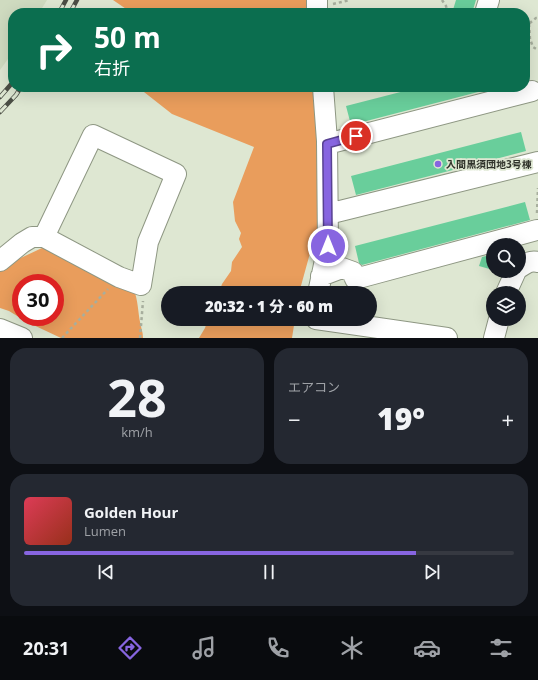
<!DOCTYPE html>
<html lang="ja">
<head>
<meta charset="utf-8">
<style>
  :root { --surface:#171b24; --page:#242831; --text:#f1f3f6; --muted:#9ea1a6; --line:#363941; --accent:#8765e0 }
  body { margin:0; font-family:"Open Sans","Noto Sans JP",sans-serif; background:var(--page); color:var(--text); height:100vh; display:flex; flex-direction:column; font-size:15px; white-space:nowrap }
  * { box-sizing:border-box; margin:0 }
  p { font-size:13px; color:var(--muted) }
  .icon { flex:none; width:22px; height:22px; fill:none; stroke:currentColor; stroke-width:2; stroke-linecap:round; stroke-linejoin:round }
  .map { position:relative; height:338px; overflow:hidden }
  .drawer { display:flex; flex-direction:column; gap:10px; padding:10px; background:#0d0f14; flex:1 }
  .drawer>* { flex:none }
  .top-card { position:absolute; left:8px; top:8px; width:522px; height:84px; border-radius:16px; box-shadow:0 4px 16px #0002; background:#0b6e4f; color:#fff; overflow:hidden }
  .controls { position:absolute; left:486px; top:238px; display:grid; gap:8px }
  .controls a { display:grid; place-items:center; width:40px; height:40px; border-radius:50%; background:var(--surface); box-shadow:0 4px 16px #0002; font-size:20px }
  .speed { position:absolute; left:12px; top:274px; display:flex; gap:8px; font-size:20px; font-weight:700; text-align:center }
  .speed>* { display:grid; place-content:center; width:52px; height:52px; border-radius:50%; background:var(--surface); box-shadow:0 4px 16px #0002; line-height:1 }
  .speed .limit { border:6px solid #d22; background:#fff; color:#111 }
  .pin { position:absolute; display:grid; place-items:center; width:34px; height:34px; color:#fff; margin:-17px; border:2px solid #fff; border-radius:50%; box-shadow:0 1px 4px #0007 }
  .me { position:absolute; width:44px; margin:-22px; rotate:0deg; stroke-linejoin:round; filter:drop-shadow(0 0 3px #0008) }
  .turn { display:flex; align-items:center; gap:14px; height:84px; padding:0 20px; font-size:18px }
  .turn .icon { width:52px; height:52px; stroke-width:2.5 }
  .turn b { display:block; font-size:28px; line-height:34px }
  .big { font-size:30px; font-weight:800; line-height:1.1 }
  .drawer .widget { flex:1; display:flex; flex-direction:column; justify-content:center; gap:6px; min-width:0; padding:0 14px; border-radius:16px; background:var(--page) }
  .drawer .dial { align-items:center; gap:0 }
  .dial b { font-size:52px; line-height:1 }
  .song { display:flex; align-items:center; gap:12px }
  .cover { width:48px; height:48px; border-radius:6px; background:linear-gradient(135deg,hsl(350 70% 55%),hsl(10 70% 35%)) }
  .played { height:4px; border-radius:2px; background:linear-gradient(90deg,var(--accent) 80%,var(--line) 80%) }
  .keys { display:flex; justify-content:space-around; direction:ltr }
  .heat { display:flex; justify-content:space-between; align-items:center; font-size:22px; direction:ltr }
  .drawer .tiles { flex:1; display:grid; gap:10px; grid-template-columns:1fr 1fr }
  .widget:last-child { grid-column:span 2 }
  .trip { position:absolute; left:161px; top:286px; width:216px; height:40px; border-radius:20px; background:var(--surface); box-shadow:0 4px 16px #0002; font-weight:800; line-height:40px; text-align:center }
  .tab-bar { display:flex; height:64px; justify-content:space-around; align-items:center; background:#090b0e; color:var(--muted) }
  .tab-bar .icon { width:28px; height:28px }
  .tab-bar .on { color:var(--accent) }
  .tab-bar b { font-size:18px; color:var(--text) }
  .map>svg:first-child { display:block }
  .built { fill:#cfdbc0 }
  .forest { fill:#e99d5c; fill-rule:evenodd }
  .building { fill:#69ce9b }
  .lines { fill:none; stroke-linecap:round; stroke-linejoin:round }
  .minor-casing { stroke:#8e9783; stroke-width:22 }
  .path { stroke:#a7ae9d; stroke-width:2.5; stroke-dasharray:3 3; stroke-linecap:butt }
  .minor { stroke:#fff; stroke-width:20 }
  .rail-casing { stroke:#4b4e45; stroke-width:4.5 }
  .rail { stroke:#dee7d2; stroke-width:3; stroke-dasharray:9; stroke-linecap:butt }
  .route-casing { stroke:#584292; stroke-width:10 }
  .route { stroke:#8765e0; stroke-width:7 }
  .poi-dot { fill:#8765e0; stroke:#dee7d2; stroke-width:1.5 }
  .labels { text-anchor:middle; dominant-baseline:central; stroke-width:3.5; stroke-linejoin:round; paint-order:stroke }
  .poi-label { font-size:10px; font-weight:bold; fill:#30332b; stroke:#dee7d2; text-anchor:start }
</style>
</head>
<body>
<div class="map">
<svg width="538" height="338" viewBox="0 0 538 338">
  <rect width="100%" height="100%" fill="#dee7d2"/>
  <path class="built" d="M 0,0 L 47,0 L 39,13 L 13,13 L 13,52 L 0,70 Z"/>
  <path class="forest" d="M 113,0 L 309,0 L 309,13 L 132,13 Z
    M 142,87 L 315,87 L 318,118 L 321,246 L 312,246 L 299,293 L 219,293 L 222,284 L 231,271 L 232,262 L 242,247 L 239,239 L 241,233 L 235,221 L 233,202 L 254,147 L 172,114 L 144,92 Z
    M 42,248 L 52,248 L 134,290 C 138,301 138,311 140,322 C 141,328 143,332 143,338 L 61,338 L 27,322 L 9,311 L 0,308 L 0,270 L 10,263 ZM 21,283 L 55,283 L 55,317 L 21,317 Z
    M 208,319 L 295,319 L 292,338 L 199,338 L 205,328 Z"/>
  <path class="building" d="M 456,0 L 476,0 L 472,13 L 452,13 Z
    M 420,87 L 482,87 L 482,91 L 351,125 L 346,106 Z
    M 521,132 L 526,151 L 356,195 L 351,176 Z
    M 525,202 L 530,220 L 362,265 L 359,263 L 355,246 Z
    M 490,255 L 493,256 L 493,270 L 479,266 L 482,257 Z"/>
  <g class="lines">
    <g class="minor-casing">
      <path id="minor" d="M 317,0 L 317,13
        M 485,13 L 489,0
        M 327,144 L 532,91
        M 328,214 L 538,162
        M 0,261 L 22,243 L 32,237 L 44,237 L 119,277 L 141,285 L 148,242 L 176,174 L 93,135 L 44,237
        M 519,268 C 525,264 530,260 538,262
        M 321,276 L 342,268 L 353,272 L 355,279 L 537,230
        M 318,293 L 328,246 L 327,141 L 323,87
        M 506,293 L 516,271
        M 316,319 L 447,338
        M 0,329 L 22,338
        M 494,338 L 499,319"/>
    </g>
    <path class="path" d="M 442,0 L 446,6 L 448,13
      M 333,4 L 350,0
      M 529,24 L 530,39 L 533,47 L 538,50
      M 525,27 L 536,18 L 538,18
      M 525,67 L 528,75
      M 537,213 L 538,188
      M 62,338 L 108,289
      M 140,338 L 143,301"/>
    <use href="#minor" class="minor"/>
    <g class="rail-casing">
      <path id="rail" d="M 59,13 L 66,0
        M 70,13 L 77,0
        M 0,97 L 13,82
        M 0,112 L 16,95 L 21,87"/>
    </g>
    <use href="#rail" class="rail"/>
  </g>
  <g class="lines">
    <g class="route-casing">
      <path id="route" d="M 328,246 L 327,144 L 356,136"/>
    </g>
    <use href="#route" class="route"/>
  </g>
  <circle class="poi-dot" cx="438" cy="164" r="4"/>
  <g class="labels">
    <g class="poi-label">
      <text x="446" y="164">入間黒須団地3号棟</text>
    </g>
  </g>
</svg>
<div class="controls">
<a><svg class="icon" aria-label="search" viewBox="0 0 24 24"><circle cx="10" cy="10" r="6"/><path d="M15 15l6 6"/></svg></a>
<a><svg class="icon" aria-label="layers" viewBox="0 0 24 24"><path d="M12 4l9 5-9 5-9-5zM3 14l9 5 9-5"/></svg></a>
</div>
<div class="speed"><div class="limit">30</div></div>
<div class="pin" style="left:356px;top:136px;background:#d93025"><svg class="icon" aria-label="arrive" viewBox="0 0 24 24"><path d="M6 21V4h12l-3 4 3 4H6"/></svg></div>
<svg class="me" style="left:328px;top:246px" viewBox="-20 -20 40 40"><circle r="17" fill="#8765e0" stroke="#fff" stroke-width="3"/><path d="M0-11L8 9 0 5-8 9z" fill="#fff"/></svg>
<div class="trip">20:32 · 1 分 · 60 m</div>
<div class="top-card">
<div class="turn"><svg class="icon" aria-label="right" viewBox="0 0 24 24"><path d="M7 20v-9h11M14 6l5 5-5 5"/></svg><div><b>50 m</b>右折</div></div>
</div>
</div>
<section class="drawer">
<div class="tiles">
<div class="widget dial"><b>28</b><p>km/h</p></div>
<div class="widget"><p>エアコン</p>
<div class="heat"><a>−</a><b class="big">19°</b><a>+</a></div>
</div>
<div class="widget">
<div class="song"><i class="cover"></i><div><b>Golden Hour</b><p>Lumen</p></div></div>
<div class="played"></div>
<div class="keys"><svg class="icon" aria-label="previous" viewBox="0 0 24 24"><path d="M18 5L8 12l10 7zM5 5v14"/></svg><svg class="icon" aria-label="pause" viewBox="0 0 24 24"><path d="M8 5v14M16 5v14"/></svg><svg class="icon" aria-label="next" viewBox="0 0 24 24"><path d="M6 5l10 7-10 7zM19 5v14"/></svg></div>
</div>
</div>
</section>
<nav class="tab-bar">
<b>20:31</b>
<svg class="icon on" aria-label="directions" viewBox="0 0 24 24"><path d="M12 3l9 9-9 9-9-9zM9 14v-3h6M13 9l2 2-2 2"/></svg>
<svg class="icon" aria-label="music" viewBox="0 0 24 24"><path d="M9 18V5l10-2v13"/><circle cx="6" cy="18" r="3"/><circle cx="16" cy="16" r="3"/></svg>
<svg class="icon" aria-label="phone" viewBox="0 0 24 24"><path d="M5 4h4l2 5-3 2q2 4 5 5l2-3 5 2v4C11 20 4 13 5 4z"/></svg>
<svg class="icon" aria-label="climate" viewBox="0 0 24 24"><path d="M12 3v18M4 7l16 10M4 17L20 7"/></svg>
<svg class="icon" aria-label="car" viewBox="0 0 24 24"><path d="M5 17H2v-5l4-1 3-4h7l3 4 3 1v5h-3M9 17h6M6 11h13"/><circle cx="7" cy="17" r="2"/><circle cx="17" cy="17" r="2"/></svg>
<svg class="icon" aria-label="filters" viewBox="0 0 24 24"><path d="M4 7h16M4 17h16"/><circle cx="9" cy="7" r="2"/><circle cx="15" cy="17" r="2"/></svg>
</nav>
</body>
</html>
